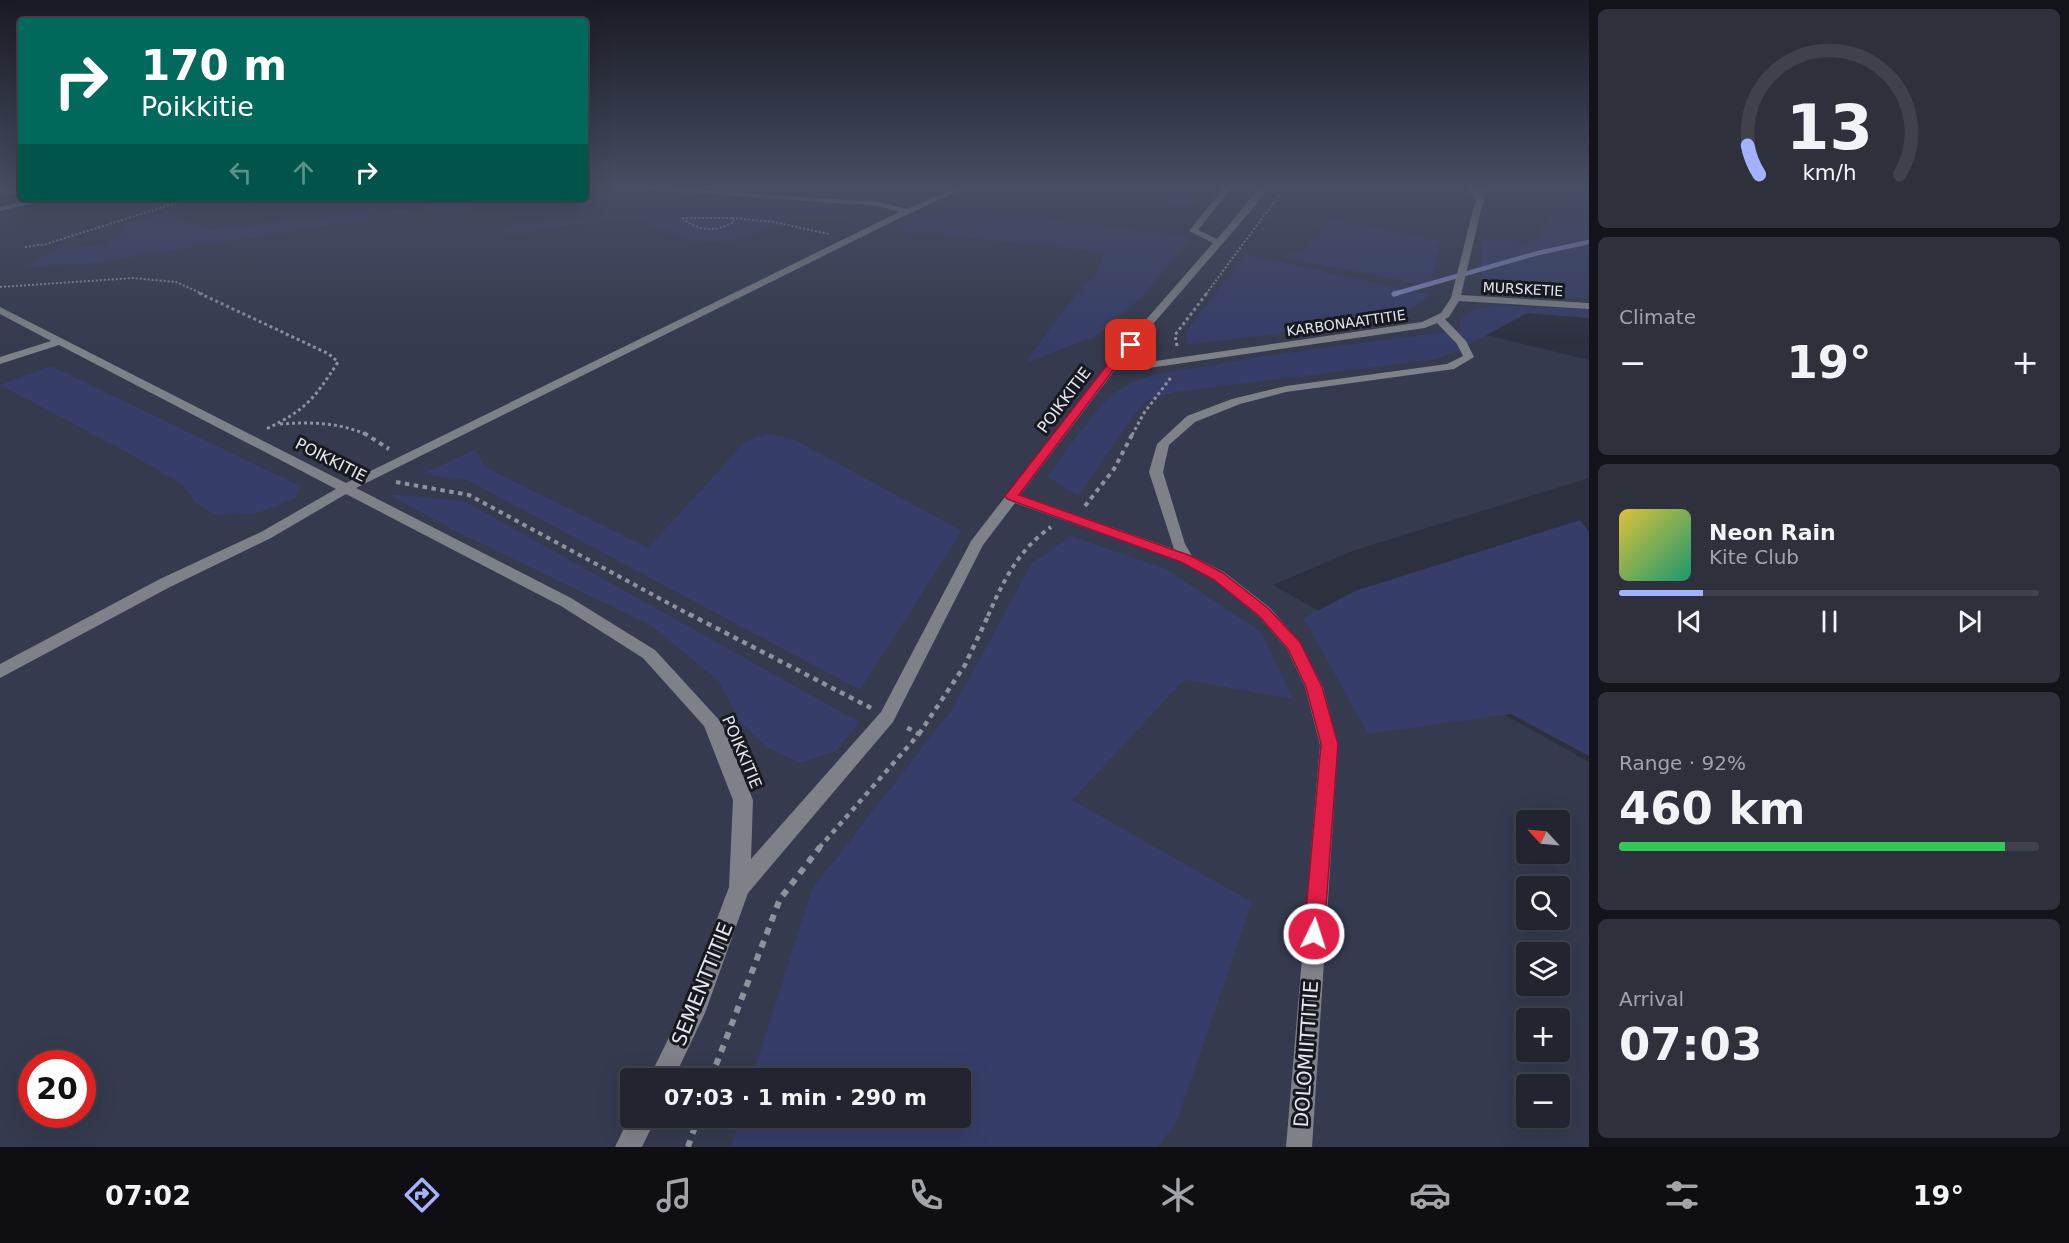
<!DOCTYPE html>
<html lang="en">
<head>
<meta charset="utf-8">
<style>
  :root { --surface:#22242f; --page:#2e303b; --text:#f1f3f6; --muted:#a2a4aa; --line:#3f414b; --accent:#a3b2fd }
  body { margin:0; font-family:"DejaVu Sans",sans-serif; background:var(--page); color:var(--text); height:100vh; display:flex; flex-direction:column; font-size:22px; white-space:nowrap }
  * { box-sizing:border-box; margin:0 }
  p { font-size:20px; color:var(--muted) }
  .icon { flex:none; width:33px; height:33px; fill:none; stroke:currentColor; stroke-width:2; stroke-linecap:round; stroke-linejoin:round }
  .map { position:relative; flex:1; overflow:hidden }
  .drawer { display:flex; flex-direction:column; gap:9px; padding:9px; background:#13141a; width:480px }
  .drawer>* { flex:none }
  .top-card { position:absolute; left:18px; top:18px; width:570px; height:183px; border-radius:6px; box-shadow:0 6px 24px #0002,0 0 0 2px var(--line); background:#00695c; color:#fff; overflow:hidden }
  .needle { width:39px; rotate:296deg }
  .buttons { position:absolute; left:1516px; top:810px; display:grid; gap:12px }
  .buttons a { display:grid; place-items:center; width:54px; height:54px; border-radius:6px; background:var(--surface); box-shadow:0 6px 24px #0002,0 0 0 2px var(--line); font-size:30px }
  .speed { position:absolute; left:18px; top:1050px; display:flex; gap:12px; font-size:30px; font-weight:700; text-align:center }
  .speed>* { display:grid; place-content:center; width:78px; height:78px; border-radius:50%; background:var(--surface); box-shadow:0 6px 24px #0002,0 0 0 2px var(--line); line-height:1 }
  .speed .limit { border:9px solid #d22; background:#fff; color:#111 }
  .pin { position:absolute; display:grid; place-items:center; width:51px; height:51px; color:#fff; margin:-26px; border-radius:12px; box-shadow:0 3px 9px #0006 }
  .me { position:absolute; width:66px; margin:-33px; rotate:4deg; stroke-linejoin:round; filter:drop-shadow(0 0 4px #0008) }
  .turn { display:flex; align-items:center; gap:21px; height:126px; padding:0 24px; font-size:27px }
  .turn .icon { width:78px; height:78px; stroke-width:2.5 }
  .turn b { display:block; font-size:42px; line-height:51px }
  .lanes { display:flex; align-items:center; height:57px; padding:0 24px; background:#0003; justify-content:center; gap:30px; direction:ltr }
  .lanes .off { opacity:.35 }
  .big { font-size:45px; font-weight:600; line-height:1.1 }
  .drawer .tile { flex:1; display:flex; flex-direction:column; justify-content:center; gap:9px; min-width:0; padding:0 21px; border-radius:9px; background:var(--page) }
  .drawer .dial { align-items:center; gap:0 }
  .dial svg { height:156px; overflow:visible; fill:none; stroke:var(--line); stroke-width:7; stroke-linecap:round; text-anchor:middle }
  .dial text { fill:var(--text); stroke:none }
  .song { display:flex; align-items:center; gap:18px }
  .cover { width:72px; height:72px; border-radius:9px; background:linear-gradient(135deg,hsl(50 70% 55%),hsl(160 70% 35%)) }
  .played { height:6px; border-radius:3px; background:linear-gradient(90deg,var(--accent) 20%,var(--line) 20%) }
  .keys { display:flex; justify-content:space-around; direction:ltr }
  .heat { display:flex; justify-content:space-between; align-items:center; font-size:33px; direction:ltr }
  .charge { height:9px; border-radius:4px; background:linear-gradient(90deg,#34c759 92%,var(--line) 0) }
  .trip { position:absolute; left:620px; top:1068px; width:351px; height:60px; border-radius:6px; background:var(--surface); box-shadow:0 6px 24px #0002,0 0 0 2px var(--line); font-weight:600; line-height:60px; text-align:center }
  .tab-bar { display:flex; height:96px; justify-content:space-around; align-items:center; background:#0e0e13; color:var(--muted) }
  .tab-bar .icon { width:42px; height:42px }
  .tab-bar .on { color:var(--accent) }
  .tab-bar b { font-size:27px; color:var(--text) }
  main { display:flex; flex:1; min-height:0 }
  .map>svg:first-child { display:block }
  .built { fill:#353a4e; fill-rule:evenodd }
  .green { fill:#363d68 }
  .lines { fill:none; stroke-linecap:round; stroke-linejoin:round }
  .stream-far1 { stroke:#7e87bf; stroke-width:4.5 }
  .stream { stroke:#7e87bf; stroke-width:5 }
  .building { fill:#374089 }
  .path-far4 { stroke:#8f919d; stroke-width:2; stroke-dasharray:2 2; stroke-linecap:butt }
  .path-far3 { stroke:#8f919d; stroke-width:3; stroke-dasharray:3 3; stroke-linecap:butt }
  .path-far2 { stroke:#8f919d; stroke-width:4; stroke-dasharray:4.5 4.5; stroke-linecap:butt }
  .path-far1 { stroke:#8f919d; stroke-width:4.5; stroke-dasharray:5 5; stroke-linecap:butt }
  .path { stroke:#8f919d; stroke-width:6; stroke-dasharray:7 7; stroke-linecap:butt }
  .minor { fill:#7f8189; fill-rule:evenodd }
  .route { fill:#e11d48; stroke:#92132f; stroke-width:1.5 }
  .labels { text-anchor:middle; dominant-baseline:central; stroke-width:6; stroke-linejoin:round; paint-order:stroke }
  .far-street-label { font-size:14px; fill:#e4e6f0; stroke:#17191f }
  .street-label { font-size:16px; fill:#e4e6f0; stroke:#17191f }
  .near-street-label { font-size:20px; fill:#e4e6f0; stroke:#17191f }
</style>
</head>
<body>
<main>
<div class="map">
<svg width="1589" height="1147" viewBox="0 0 1589 1147">
  <rect width="100%" height="100%" fill="#2d303f"/>
  <path class="built" d="M 0,185 L 21,185 L 21,198 L 585,198 L 585,185 L 1589,185 L 1589,318 L 1527,313 L 1486,335 L 1589,360 L 1589,478 L 1355,550 L 1273,585 L 1589,762 L 1589,1147 L 0,1147 ZM 1527,820 L 1560,820 L 1560,854 L 1527,854 ZM 1527,886 L 1560,886 L 1560,920 L 1527,920 ZM 1527,952 L 1560,952 L 1560,986 L 1527,986 ZM 1527,1018 L 1560,1018 L 1560,1052 L 1527,1052 ZM 32,1064 L 82,1064 L 82,1114 L 32,1114 ZM 630,1078 L 960,1078 L 960,1118 L 630,1118 ZM 1527,1084 L 1560,1084 L 1560,1118 L 1527,1118 Z"/>
  <path class="green" d="M 1543,185 L 1589,185 L 1589,299 L 1482,294 L 1481,238 L 1528,243 L 1539,234 L 1554,208 Z
    M 399,198 L 497,198 L 497,201 L 464,210 L 444,211 L 393,202 Z
    M 663,199 L 881,212 L 879,215 L 797,218 L 727,243 L 691,241 L 637,219 L 604,221 L 513,234 L 500,230 L 511,228 L 512,223 L 572,219 C 587,193 616,208 640,204 C 648,203 656,201 663,199 Z
    M 372,208 L 419,211 L 94,263 L 23,266 L 62,248 L 100,245 L 128,232 L 120,225 L 164,212 L 209,229 L 238,228 L 277,221 L 309,219 Z
    M 974,209 L 1191,237 L 1143,296 L 1098,335 L 1026,363 C 1041,342 1056,318 1073,298 C 1087,283 1100,274 1103,252 L 902,231 L 904,225 L 921,212 Z
    M 1318,216 L 1440,240 L 1431,287 L 1283,257 L 1306,248 L 1321,235 Z
    M 1246,254 L 1430,295 L 1409,311 L 1366,323 L 1187,345 L 1187,331 Z
    M 1502,306 L 1589,309 L 1589,318 L 1527,313 L 1456,352 L 1432,360 L 1176,392 L 1148,400 L 1135,414 L 1078,496 L 1048,477 C 1065,452 1102,397 1128,384 C 1152,373 1182,370 1208,366 C 1291,350 1376,342 1460,330 L 1459,320 L 1475,309 Z
    M 51,366 L 300,486 L 296,498 L 255,514 L 215,515 L 197,504 L 183,485 L 130,454 L 0,385 Z
    M 768,434 L 791,438 L 962,531 L 860,690 L 467,480 L 421,474 L 475,450 L 485,467 L 648,548 L 746,441 Z
    M 388,494 L 464,501 L 859,722 L 836,751 L 800,763 L 768,748 L 739,721 L 718,680 L 650,625 L 455,531 Z
    M 1580,520 L 1589,532 L 1589,756 L 1511,714 L 1368,734 L 1304,618 L 1355,591 Z
    M 1071,536 L 1166,569 L 1261,632 L 1293,699 L 1184,680 L 1072,800 L 1252,902 L 1177,1121 L 1158,1147 L 731,1147 L 740,1118 L 960,1118 L 960,1078 L 752,1078 L 812,889 L 953,708 L 1032,563 Z"/>
  <g class="lines">
    <path class="stream-far1" d="M 1394,294 L 1538,253 L 1589,242"/>
    <path class="stream" d="M 1394,294 L 1398,293"/>
  </g>
  <path class="building" d="M 1185,185 L 1211,185 L 1189,208 L 1166,204 Z"/>
  <g class="lines">
    <path class="path-far4" d="M 682,218 L 732,218 L 734,222 C 715,232 699,232 682,218 Z
      M 732,218 L 774,222 L 829,234
      M 25,247 L 46,244 L 192,198
      M 0,287 L 133,278 L 176,282 L 203,294
      M 1206,294 L 1280,194"/>
    <path class="path-far3" d="M 199,293 L 329,354 L 338,362 C 314,399 306,410 266,429
      M 1177,346 L 1175,335 L 1207,293
      M 280,424 C 310,422 339,422 367,435
      M 1132,435 L 1144,413 L 1172,376"/>
    <path class="path-far2" d="M 364,433 L 389,449
      M 396,482 L 469,495 L 692,616
      M 1085,506 L 1114,469 L 1133,433
      M 988,616 C 1003,581 1019,549 1051,527"/>
    <path class="path-far1" d="M 689,614 L 871,708
      M 919,734 L 965,665 L 989,614
      M 819,848 L 919,734 L 904,726"/>
    <path class="path" d="M 711,1078 L 780,899 L 820,847
      M 688,1147 L 698,1118"/>
    <path class="minor" d="M 585,185 L 629,185 L 878,202 L 907,209 L 962,185 L 971,185 L 906,215 L 356,488 L 571,598 L 655,650 L 721,722 L 753,800 L 751,859 L 881,712 L 971,541 L 1110,361 L 1213,243 L 1189,231 L 1226,185 L 1234,185 L 1198,230 L 1217,239 L 1262,185 L 1270,185 L 1249,213 L 1121,361 L 1135,364 L 1422,322 L 1441,313 L 1451,298 L 1476,198 L 1464,185 L 1471,185 L 1478,191 L 1480,185 L 1487,185 L 1461,295 L 1589,303 L 1589,309 L 1459,301 L 1449,317 L 1445,319 L 1466,341 L 1474,357 L 1454,369 L 1286,392 L 1240,404 L 1195,422 L 1169,445 L 1163,472 L 1185,544 L 1192,556 L 1224,572 L 1270,608 L 1300,642 L 1323,687 L 1338,745 L 1312,1147 L 1286,1147 L 1320,745 L 1305,687 L 1287,649 L 1258,616 L 1214,580 L 1181,562 L 1015,503 L 983,545 L 893,722 L 748,893 L 705,1013 L 674,1078 L 649,1078 L 684,1007 L 729,887 L 733,800 L 704,726 L 643,658 L 561,606 L 346,494 L 271,538 L 170,587 L 0,678 L 0,664 L 160,579 L 261,532 L 336,489 L 59,345 L 0,364 L 0,357 L 51,341 L 0,314 L 0,307 L 346,483 L 899,212 L 878,206 L 613,187 L 585,187 ZM 1437,323 L 1457,344 L 1463,356 L 1447,364 L 1286,386 L 1232,399 L 1187,416 L 1157,444 L 1149,472 L 1174,549 L 1020,495 L 1117,367 L 1135,370 L 1425,328 Z
      M 1316,185 L 1353,185 L 1346,191 Z
      M 0,188 L 21,190 L 21,194 L 0,192 Z
      M 39,198 L 54,198 L 0,211 L 0,207 Z
      M 250,198 L 298,198 L 264,202 Z
      M 300,198 L 393,198 L 378,203 L 304,200 Z
      M 630,1116 L 656,1118 L 642,1147 L 615,1147 Z"/>
  </g>
  <linearGradient id="sky" x2="0" y2="1"><stop stop-color="#191a23"/><stop offset="0.54" stop-color="#464e63"/><stop offset="1" stop-color="#464e63" stop-opacity="0"/></linearGradient>
  <rect width="1589" height="345" fill="url(#sky)"/>
  <path class="route" d="M 1127,343 L 1135,345 L 1117,365 L 1019,495 L 1191,556 L 1223,573 L 1269,609 L 1300,642 L 1322,687 L 1338,744 L 1324,934 L 1321,941 L 1314,944 L 1307,941 L 1304,934 L 1321,744 L 1306,687 L 1288,649 L 1259,616 L 1214,580 L 1181,562 L 1007,499 L 1005,496 L 1110,361 Z"/>
  <g class="labels">
    <g class="far-street-label">
      <text transform="translate(1523 289) rotate(3)">MURSKETIE</text>
      <text transform="translate(1346 323) rotate(-8)">KARBONAATTITIE</text>
    </g>
    <g class="street-label">
      <text transform="translate(1064 400) rotate(-53)">POIKKITIE</text>
      <text transform="translate(331 460) rotate(27)">POIKKITIE</text>
      <text transform="translate(742 752) rotate(67)">POIKKITIE</text>
    </g>
    <g class="near-street-label">
      <text transform="translate(702 984) rotate(-68)">SEMENTTITIE</text>
      <text transform="translate(1306 1054) rotate(-86)">DOLOMIITTITIE</text>
    </g>
  </g>
</svg>
<div class="buttons">
<a><svg class="needle" viewBox="-14 -14 28 28"><path d="M0-13l5 13h-10z" fill="#e53935"/><path d="M0 13l5-13h-10z" fill="#a2a4aa"/></svg></a>
<a><svg class="icon" aria-label="search" viewBox="0 0 24 24"><circle cx="10" cy="10" r="6"/><path d="M15 15l6 6"/></svg></a>
<a><svg class="icon" aria-label="layers" viewBox="0 0 24 24"><path d="M12 4l9 5-9 5-9-5zM3 14l9 5 9-5"/></svg></a>
<a>+</a>
<a>−</a>
</div>
<div class="speed"><div class="limit">20</div></div>
<div class="pin" style="left:1131px;top:345px;background:#d93025"><svg class="icon" aria-label="arrive" viewBox="0 0 24 24"><path d="M6 21V4h12l-3 4 3 4H6"/></svg></div>
<svg class="me" style="left:1314px;top:934px" viewBox="-20 -20 40 40"><circle r="17" fill="#e11d48" stroke="#fff" stroke-width="3"/><path d="M0-11L8 9 0 5-8 9z" fill="#fff"/></svg>
<div class="trip">07:03 · 1 min · 290 m</div>
<div class="top-card">
<div class="turn"><svg class="icon" aria-label="right" viewBox="0 0 24 24"><path d="M7 20v-9h11M14 6l5 5-5 5"/></svg><div><b>170 m</b>Poikkitie</div></div>
<div class="lanes"><svg class="icon off" aria-label="left" viewBox="0 0 24 24"><path d="M17 20v-9H6M10 6l-5 5 5 5"/></svg><svg class="icon off" aria-label="ahead" viewBox="0 0 24 24"><path d="M12 20V5M6 11l6-6 6 6"/></svg><svg class="icon" aria-label="right" viewBox="0 0 24 24"><path d="M7 20v-9h11M14 6l5 5-5 5"/></svg></div>
</div>
</div>
<section class="drawer">
<div class="tile dial"><svg viewBox="0 0 100 80">
<path d="M14 69A42 42 0 1 1 86 69"/>
<path d="M14 69A42 42 0 0 1 8 54" stroke="#a3b2fd"/>
<text x="50" y="56" font-size="32" font-weight="700">13</text>
<text x="50" y="72" font-size="11">km/h</text>
</svg></div>
<div class="tile"><p>Climate</p>
<div class="heat"><a>−</a><b class="big">19°</b><a>+</a></div>
</div>
<div class="tile">
<div class="song"><i class="cover"></i><div><b>Neon Rain</b><p>Kite Club</p></div></div>
<div class="played"></div>
<div class="keys"><svg class="icon" aria-label="previous" viewBox="0 0 24 24"><path d="M18 5L8 12l10 7zM5 5v14"/></svg><svg class="icon" aria-label="pause" viewBox="0 0 24 24"><path d="M8 5v14M16 5v14"/></svg><svg class="icon" aria-label="next" viewBox="0 0 24 24"><path d="M6 5l10 7-10 7zM19 5v14"/></svg></div>
</div>
<div class="tile"><p>Range · 92%</p><b class="big">460 km</b><div class="charge"></div></div>
<div class="tile"><p>Arrival</p><b class="big">07:03</b></div>
</section>
</main>
<nav class="tab-bar">
<b>07:02</b>
<svg class="icon on" aria-label="directions" viewBox="0 0 24 24"><path d="M12 3l9 9-9 9-9-9zM9 14v-3h6M13 9l2 2-2 2"/></svg>
<svg class="icon" aria-label="music" viewBox="0 0 24 24"><path d="M9 18V5l10-2v13"/><circle cx="6" cy="18" r="3"/><circle cx="16" cy="16" r="3"/></svg>
<svg class="icon" aria-label="phone" viewBox="0 0 24 24"><path d="M5 4h4l2 5-3 2q2 4 5 5l2-3 5 2v4C11 20 4 13 5 4z"/></svg>
<svg class="icon" aria-label="climate" viewBox="0 0 24 24"><path d="M12 3v18M4 7l16 10M4 17L20 7"/></svg>
<svg class="icon" aria-label="car" viewBox="0 0 24 24"><path d="M5 17H2v-5l4-1 3-4h7l3 4 3 1v5h-3M9 17h6M6 11h13"/><circle cx="7" cy="17" r="2"/><circle cx="17" cy="17" r="2"/></svg>
<svg class="icon" aria-label="filters" viewBox="0 0 24 24"><path d="M4 7h16M4 17h16"/><circle cx="9" cy="7" r="2"/><circle cx="15" cy="17" r="2"/></svg>
<b>19°</b>
</nav>
</body>
</html>
